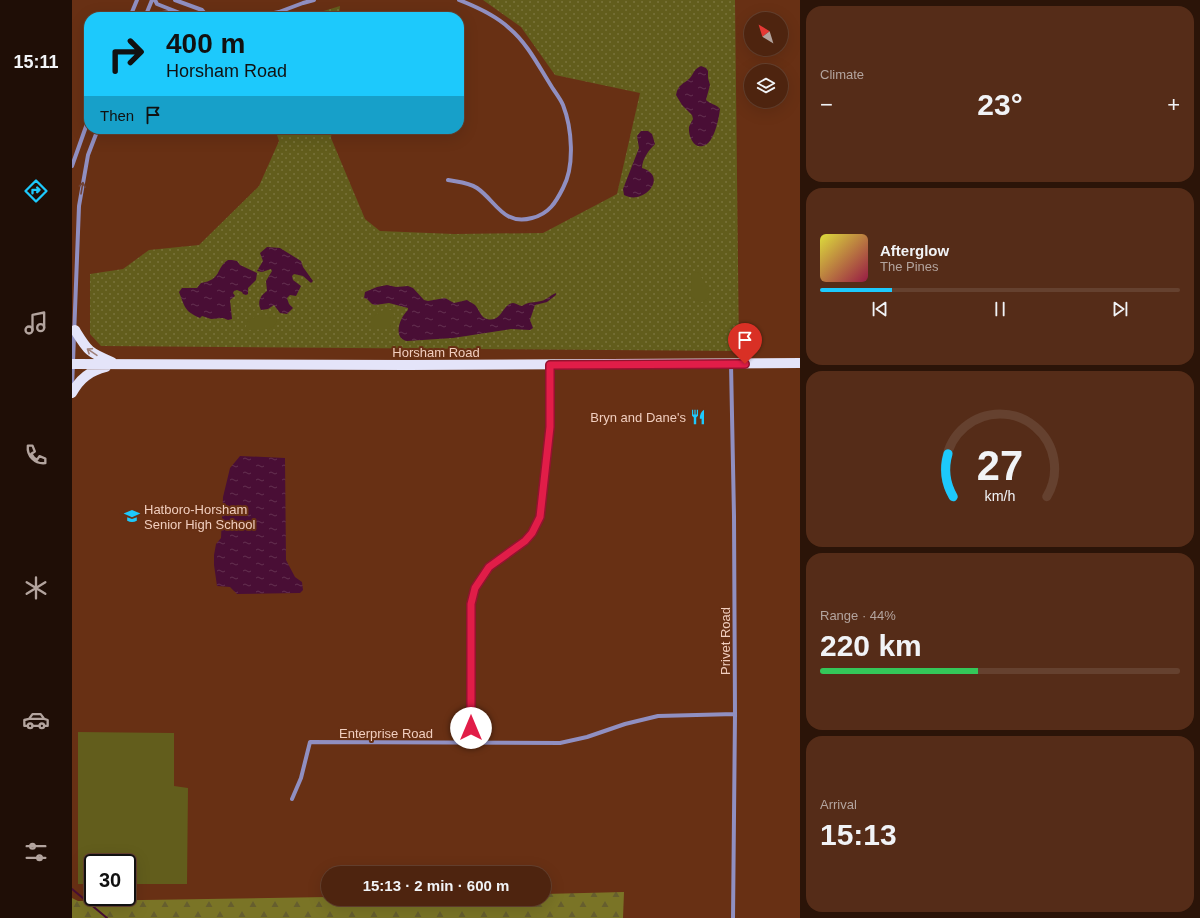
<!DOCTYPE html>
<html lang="en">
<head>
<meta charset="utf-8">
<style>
  :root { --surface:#4e240f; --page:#552c18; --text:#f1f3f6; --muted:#b3a49e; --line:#65412f; --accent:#1dc9fc }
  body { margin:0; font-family:Helvetica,sans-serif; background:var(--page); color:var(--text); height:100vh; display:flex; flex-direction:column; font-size:15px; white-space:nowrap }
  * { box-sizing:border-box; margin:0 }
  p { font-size:13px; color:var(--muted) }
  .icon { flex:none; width:22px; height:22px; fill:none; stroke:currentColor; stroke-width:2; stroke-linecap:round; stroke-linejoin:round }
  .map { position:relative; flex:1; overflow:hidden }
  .drawer { display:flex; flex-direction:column; gap:6px; padding:6px; background:#2b1408; width:400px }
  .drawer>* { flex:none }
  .guide { position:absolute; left:12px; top:12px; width:380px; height:122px; border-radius:16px; box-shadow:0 4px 16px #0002,0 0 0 1px var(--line); background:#1dc9fc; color:#111; overflow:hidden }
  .needle { width:26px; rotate:322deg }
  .buttons { position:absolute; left:672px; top:12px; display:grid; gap:8px }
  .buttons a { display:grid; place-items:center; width:44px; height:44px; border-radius:50%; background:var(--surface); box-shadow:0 4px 16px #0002,0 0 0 1px var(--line); font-size:20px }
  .speed { position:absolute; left:12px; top:854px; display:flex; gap:8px; font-size:20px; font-weight:700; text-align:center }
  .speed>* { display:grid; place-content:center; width:52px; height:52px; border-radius:50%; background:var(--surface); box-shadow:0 4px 16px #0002,0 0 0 1px var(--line); line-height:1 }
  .speed .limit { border:2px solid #111; border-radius:6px; background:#fff; color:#111 }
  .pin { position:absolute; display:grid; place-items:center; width:34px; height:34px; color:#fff; margin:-41px -17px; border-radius:50% 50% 50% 0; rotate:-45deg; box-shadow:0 0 4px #0007 }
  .pin .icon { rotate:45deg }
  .me { position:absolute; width:44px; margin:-22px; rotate:0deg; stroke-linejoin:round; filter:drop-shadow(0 0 3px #0008) }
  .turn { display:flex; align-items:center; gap:14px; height:84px; padding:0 16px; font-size:18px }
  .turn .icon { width:52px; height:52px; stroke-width:2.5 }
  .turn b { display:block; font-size:28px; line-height:34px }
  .then { display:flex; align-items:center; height:38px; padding:0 16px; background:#0003; gap:8px; font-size:15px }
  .big { font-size:30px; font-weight:700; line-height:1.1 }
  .drawer .widget { flex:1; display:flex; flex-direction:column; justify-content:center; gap:6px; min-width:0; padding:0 14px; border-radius:16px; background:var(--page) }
  .drawer .dial { align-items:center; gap:0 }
  .dial svg { height:104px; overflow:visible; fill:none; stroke:var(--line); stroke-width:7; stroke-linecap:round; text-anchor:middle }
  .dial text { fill:var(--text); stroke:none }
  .song { display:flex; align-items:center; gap:12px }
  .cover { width:48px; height:48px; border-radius:6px; background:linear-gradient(135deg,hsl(60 70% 55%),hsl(340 70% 35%)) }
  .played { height:4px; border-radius:2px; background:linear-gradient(90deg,var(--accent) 20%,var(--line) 20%) }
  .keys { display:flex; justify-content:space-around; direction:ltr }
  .heat { display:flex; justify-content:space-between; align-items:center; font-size:22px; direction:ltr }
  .charge { height:6px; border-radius:3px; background:linear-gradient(90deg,#34c759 44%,var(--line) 0) }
  .trip { position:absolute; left:249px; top:866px; width:230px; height:40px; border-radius:20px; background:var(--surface); box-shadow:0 4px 16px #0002,0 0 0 1px var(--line); font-weight:700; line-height:40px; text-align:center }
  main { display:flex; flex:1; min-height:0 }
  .menu { display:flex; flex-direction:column; width:72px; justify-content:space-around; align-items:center; background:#1f0e06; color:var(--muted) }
  .menu .icon { width:28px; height:28px }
  .menu .selected { color:var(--accent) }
  .menu b { font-size:18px; color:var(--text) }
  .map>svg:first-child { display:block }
  .grass { fill:url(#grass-dots) }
  .forest { fill:url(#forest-firs) }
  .garden { fill:#625d1c }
  .water { fill:url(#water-ripples) }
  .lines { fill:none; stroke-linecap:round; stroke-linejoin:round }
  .stream { stroke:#490e35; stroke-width:2 }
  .minor { stroke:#908fc1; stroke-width:4 }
  .primary { stroke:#e4e4f9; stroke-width:10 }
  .oneway { stroke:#704337 }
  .oneway2 { stroke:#a0817b }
  .route-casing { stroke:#92132f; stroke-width:10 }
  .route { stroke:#e11d48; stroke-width:7 }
  .labels { text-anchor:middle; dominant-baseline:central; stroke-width:4; stroke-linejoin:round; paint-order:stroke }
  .street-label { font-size:13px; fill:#f1cebf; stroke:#683014 }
  .poi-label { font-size:13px; fill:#f1cebf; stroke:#683014; text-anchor:end }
</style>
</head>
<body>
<main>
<nav class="menu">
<b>15:11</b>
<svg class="icon selected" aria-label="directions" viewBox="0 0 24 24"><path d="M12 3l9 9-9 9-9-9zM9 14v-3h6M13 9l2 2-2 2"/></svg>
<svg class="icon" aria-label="music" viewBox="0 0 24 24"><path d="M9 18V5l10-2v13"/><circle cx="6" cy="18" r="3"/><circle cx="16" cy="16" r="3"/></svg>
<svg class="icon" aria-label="phone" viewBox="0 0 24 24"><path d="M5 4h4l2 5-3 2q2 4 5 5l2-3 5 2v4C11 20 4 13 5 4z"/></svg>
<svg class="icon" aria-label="climate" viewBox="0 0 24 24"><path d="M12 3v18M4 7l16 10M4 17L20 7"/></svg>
<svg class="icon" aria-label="car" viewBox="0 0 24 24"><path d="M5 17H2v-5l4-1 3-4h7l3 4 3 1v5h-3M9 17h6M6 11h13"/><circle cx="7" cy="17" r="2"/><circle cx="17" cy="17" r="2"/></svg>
<svg class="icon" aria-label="filters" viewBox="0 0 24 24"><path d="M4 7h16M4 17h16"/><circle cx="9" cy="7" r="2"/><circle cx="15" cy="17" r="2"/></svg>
</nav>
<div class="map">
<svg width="728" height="918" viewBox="0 0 728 918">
  <defs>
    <pattern id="grass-dots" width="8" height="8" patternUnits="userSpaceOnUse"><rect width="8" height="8" fill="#625d1c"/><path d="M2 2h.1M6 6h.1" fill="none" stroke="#79733b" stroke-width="1.8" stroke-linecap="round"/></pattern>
    <pattern id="forest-firs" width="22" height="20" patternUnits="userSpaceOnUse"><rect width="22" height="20" fill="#7a7426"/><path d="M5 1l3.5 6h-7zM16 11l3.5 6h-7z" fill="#665e2e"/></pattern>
    <pattern id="water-ripples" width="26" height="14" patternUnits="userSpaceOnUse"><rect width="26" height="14" fill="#490e35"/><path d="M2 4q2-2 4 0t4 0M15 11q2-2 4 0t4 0" fill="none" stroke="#643050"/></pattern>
  </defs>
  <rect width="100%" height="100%" fill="#683014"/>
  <path class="grass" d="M 411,0 L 663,0 L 667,351 L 29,346 L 18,334 L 18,274 L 51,269 L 77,250 L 127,245 L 187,186 L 207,141 L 203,129 L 260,129 L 259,138 L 293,219 L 308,231 L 382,234 L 471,233 L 545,194 L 568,93 L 483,75 L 449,27 Z
    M 268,6 L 267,17 L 232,17 Z"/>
  <path class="forest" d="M 552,892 L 551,918 L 0,918 L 0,898 L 6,901 L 256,897 L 256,899 L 472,899 L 472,894 Z"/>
  <path class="garden" d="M 623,272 L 627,273 L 638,292 L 636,298 L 630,302 L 623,300 L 618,294 L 620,285 L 619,275 Z
    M 314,309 C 326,310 321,319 320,328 L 316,329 L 302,329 L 298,325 L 299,319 L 307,312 Z
    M 199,314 L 205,320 C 203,332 185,329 176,330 L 174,328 C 174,315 190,316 199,314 Z
    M 6,732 L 102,733 L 102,786 L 116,788 L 115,884 L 55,884 L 55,863 L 21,863 L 21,884 L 6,884 Z"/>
  <path class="water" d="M 629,66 L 634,68 L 636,71 L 636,78 L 638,85 L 634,100 C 638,104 644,104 648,109 C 647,118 643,138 635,144 C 623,152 616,137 617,127 C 618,124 620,121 621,119 L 620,115 L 610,105 L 604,95 C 606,84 612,84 618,78 C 622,73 622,69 629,66 Z
    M 569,131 L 576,131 L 580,134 L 583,144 C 577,150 570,159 570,168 C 597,176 572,206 552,195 L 551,189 L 567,148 L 565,136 Z
    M 195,247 L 208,248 L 229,261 L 231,267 L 241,281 L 239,283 L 231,276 L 222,274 L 220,276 L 221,280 L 229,286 L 224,296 L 218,295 L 215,298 L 217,304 L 221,308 L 215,314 L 208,313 L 202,305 L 196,309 L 189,310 C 185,302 188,296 195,291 L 194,281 L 200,271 L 199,269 L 190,272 L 185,271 L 191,261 L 188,253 Z
    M 156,260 L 160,260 L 165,261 L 168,265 L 185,273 L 184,280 L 176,288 L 176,294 L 174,295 L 171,294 L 170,292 L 165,290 L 162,291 L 161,293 L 163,296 L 158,300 L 160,319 L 156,320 L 151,318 L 139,319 L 130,316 L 128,318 C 112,311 113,307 107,292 L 110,288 L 125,288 L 129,283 C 150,280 144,267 156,260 Z
    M 315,285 L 324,287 L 336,286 L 341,288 L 352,300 L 356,301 L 373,298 L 382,303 L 395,300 C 397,302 401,303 403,305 C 407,309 409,318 415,319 C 430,323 430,304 441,303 C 444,303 447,306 450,306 C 457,301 462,303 469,301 C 475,300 478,295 484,293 L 484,295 L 475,302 L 463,305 L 458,320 L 461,328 L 458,330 L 439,329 L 381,338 L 335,341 C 320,338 328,317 336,310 L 336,308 L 317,303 L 303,305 L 300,304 L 295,299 L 292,298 L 293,292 L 305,287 Z
    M 168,456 L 213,458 L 214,560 L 223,577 L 230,582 L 231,590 L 228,593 L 165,594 L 158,587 L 145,586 L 142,565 L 142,555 L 144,544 L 149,538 L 151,497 L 158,468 Z"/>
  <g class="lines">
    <path class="stream" d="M 0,889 L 35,918"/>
    <path class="minor" d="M 83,0 L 85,4 L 118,17
      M 103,0 L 130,10 L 135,16 L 138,17
      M 58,17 L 65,0
      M 73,17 L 80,0
      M 77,17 L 90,13 L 101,12
      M 183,17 L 207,12 L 231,3 L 242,0
      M 0,166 L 17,118
      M 376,180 C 386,182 396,182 405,188 C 424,201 431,226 460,218 C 477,214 484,202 491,188 C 503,166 500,128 491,105 C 488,98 482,91 478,84 C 466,65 455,43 437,28 C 423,15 405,7 387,0
      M 659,364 L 662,516 L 663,714 L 661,918
      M 0,388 L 7,206 L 16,155 L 26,129
      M 399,743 L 399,604 L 403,588 L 417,567 L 453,541 L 460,533 L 468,517 L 478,427 L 478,365
      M 220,799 L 229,778 L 238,742 L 488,743 L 515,737 L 553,724 L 586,716 L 663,714"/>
    <path class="primary" d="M 3,330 C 16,351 16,352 40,362
      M 0,364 L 336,365 L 728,363
      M 0,393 C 8,378 18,371 34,367"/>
  </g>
  <defs><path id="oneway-shaft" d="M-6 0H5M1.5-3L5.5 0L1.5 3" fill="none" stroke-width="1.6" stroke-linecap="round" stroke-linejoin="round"/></defs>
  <use class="oneway" href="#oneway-shaft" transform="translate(10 188) rotate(-80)"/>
  <use class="oneway2" href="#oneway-shaft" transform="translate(20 352) rotate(-146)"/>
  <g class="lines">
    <g class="route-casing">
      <path id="route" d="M 399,728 L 399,604 L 403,588 L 417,567 L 453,541 L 460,533 L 468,517 L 478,427 L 478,365 L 673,364"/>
    </g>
    <use href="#route" class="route"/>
  </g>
  <defs>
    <g id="restaurant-bare" transform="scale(1.2)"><path d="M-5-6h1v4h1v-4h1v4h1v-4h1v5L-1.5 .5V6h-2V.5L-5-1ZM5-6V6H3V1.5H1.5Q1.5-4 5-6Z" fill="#1dc9fc" stroke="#683014" stroke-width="2.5" paint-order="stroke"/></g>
    <g id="school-bare" transform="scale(1.2)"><path d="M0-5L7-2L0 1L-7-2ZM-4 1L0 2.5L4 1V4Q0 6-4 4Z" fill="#1dc9fc" stroke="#683014" stroke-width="2.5" paint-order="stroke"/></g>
  </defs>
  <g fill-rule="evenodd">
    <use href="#restaurant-bare" x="626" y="417"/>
    <use href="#school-bare" x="60" y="516"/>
  </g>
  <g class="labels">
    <g class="street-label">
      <text x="364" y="352">Horsham Road</text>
      <text transform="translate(653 641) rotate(-90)">Privet Road</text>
      <text x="314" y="733">Enterprise Road</text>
    </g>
    <g class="poi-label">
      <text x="614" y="417">Bryn and Dane's</text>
      <text x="72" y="509" text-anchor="start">Hatboro-Horsham<tspan x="72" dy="15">Senior High School</tspan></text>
    </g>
  </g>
</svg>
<div class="buttons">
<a><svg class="needle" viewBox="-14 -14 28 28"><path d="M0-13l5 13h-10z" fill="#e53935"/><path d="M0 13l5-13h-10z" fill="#b3a49e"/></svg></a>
<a><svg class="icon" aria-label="layers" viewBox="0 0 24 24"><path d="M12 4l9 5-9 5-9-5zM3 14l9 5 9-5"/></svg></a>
</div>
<div class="speed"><div class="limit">30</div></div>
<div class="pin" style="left:673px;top:364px;background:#d93025"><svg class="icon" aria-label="arrive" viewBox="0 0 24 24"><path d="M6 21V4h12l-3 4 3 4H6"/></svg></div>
<svg class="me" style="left:399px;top:728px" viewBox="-20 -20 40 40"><circle r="19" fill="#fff"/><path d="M0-13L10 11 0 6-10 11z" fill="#e11d48"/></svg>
<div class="trip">15:13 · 2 min · 600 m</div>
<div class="guide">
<div class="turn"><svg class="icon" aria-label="right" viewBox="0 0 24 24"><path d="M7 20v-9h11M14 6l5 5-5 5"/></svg><div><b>400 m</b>Horsham Road</div></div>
<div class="then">Then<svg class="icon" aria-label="arrive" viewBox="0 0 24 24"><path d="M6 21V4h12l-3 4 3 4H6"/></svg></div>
</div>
</div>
<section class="drawer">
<div class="widget"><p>Climate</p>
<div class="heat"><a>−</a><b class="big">23°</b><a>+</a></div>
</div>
<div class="widget">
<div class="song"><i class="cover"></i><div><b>Afterglow</b><p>The Pines</p></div></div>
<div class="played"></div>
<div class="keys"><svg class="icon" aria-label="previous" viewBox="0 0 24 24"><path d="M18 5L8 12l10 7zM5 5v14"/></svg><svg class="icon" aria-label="pause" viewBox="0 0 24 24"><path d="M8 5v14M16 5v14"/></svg><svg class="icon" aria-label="next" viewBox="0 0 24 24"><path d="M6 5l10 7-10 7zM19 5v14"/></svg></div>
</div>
<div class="widget dial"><svg viewBox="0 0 100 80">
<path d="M14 69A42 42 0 1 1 86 69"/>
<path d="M14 69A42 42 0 0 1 10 36" stroke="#1dc9fc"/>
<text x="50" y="56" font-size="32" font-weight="700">27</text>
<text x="50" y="72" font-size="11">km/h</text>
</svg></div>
<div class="widget"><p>Range · 44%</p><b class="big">220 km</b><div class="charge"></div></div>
<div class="widget"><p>Arrival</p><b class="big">15:13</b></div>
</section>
</main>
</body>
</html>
